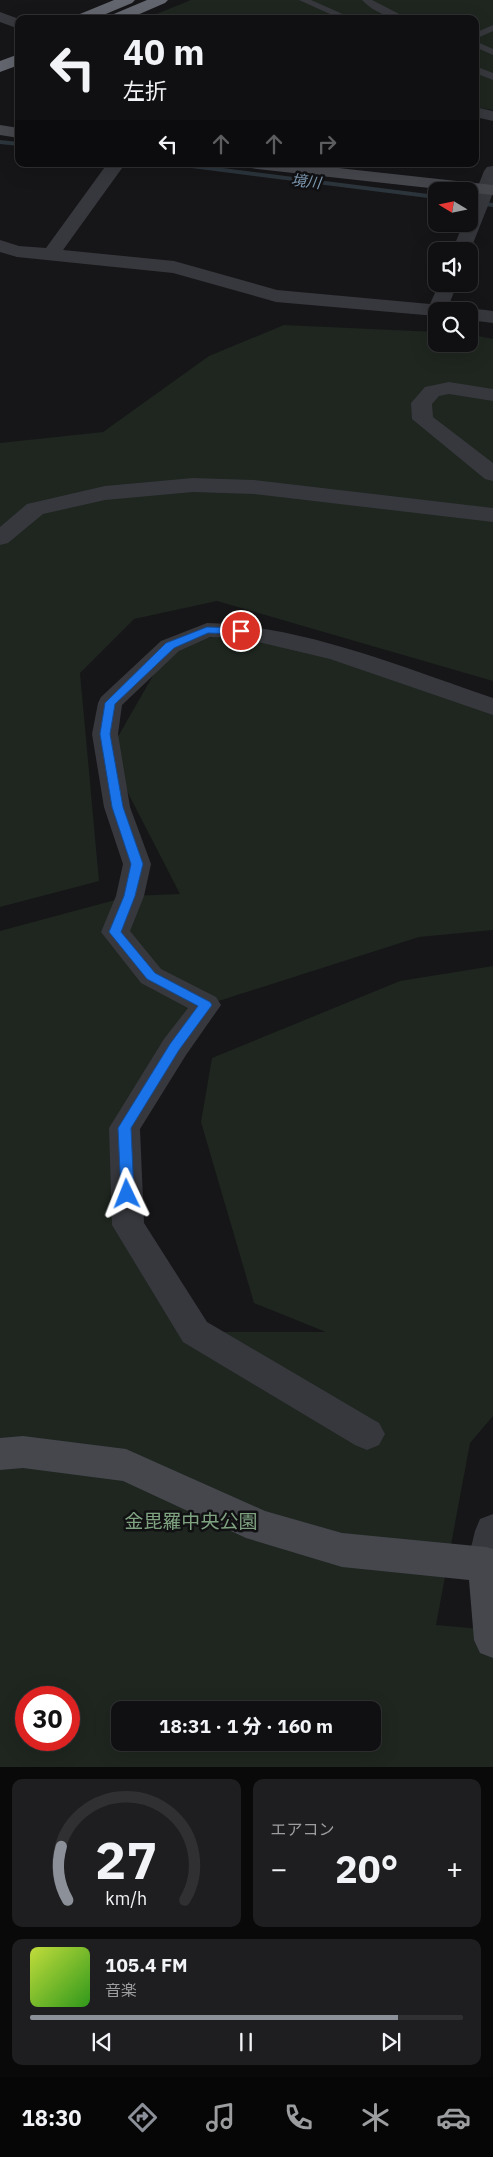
<!DOCTYPE html>
<html lang="ja">
<head>
<meta charset="utf-8">
<style>
  :root { --surface:#101012; --page:#1e1e20; --text:#f1f3f6; --muted:#9c9d9f; --line:#303032; --accent:#8c9099 }
  body { margin:0; font-family:"IBM Plex Sans","Noto Sans JP",sans-serif; background:var(--page); color:var(--text); height:100vh; display:flex; flex-direction:column; font-size:19px; white-space:nowrap }
  * { box-sizing:border-box; margin:0 }
  p { font-size:16px; color:var(--muted) }
  .icon { flex:none; width:28px; height:28px; fill:none; stroke:currentColor; stroke-width:2; stroke-linecap:round; stroke-linejoin:round }
  .map { position:relative; height:1767px; overflow:hidden }
  .sheet { display:flex; flex-direction:column; gap:12px; padding:12px; background:#09090a; flex:1 }
  .sheet>* { flex:none }
  .banner { position:absolute; left:15px; top:15px; width:464px; height:152px; border-radius:10px; box-shadow:0 5px 20px #0002,0 0 0 1px var(--line); background:#101012; color:var(--text); overflow:hidden }
  .needle { width:32px; rotate:280deg }
  .tools { position:absolute; left:428px; top:182px; display:grid; gap:10px }
  .tools a { display:grid; place-items:center; width:50px; height:50px; border-radius:10px; background:var(--surface); box-shadow:0 5px 20px #0002,0 0 0 1px var(--line); font-size:25px }
  .speed { position:absolute; left:15px; top:1686px; display:flex; gap:10px; font-size:25px; font-weight:700; text-align:center }
  .speed>* { display:grid; place-content:center; width:65px; height:65px; border-radius:50%; background:var(--surface); box-shadow:0 5px 20px #0002,0 0 0 1px var(--line); line-height:1 }
  .speed .limit { border:8px solid #d22; background:#fff; color:#111 }
  .pin { position:absolute; display:grid; place-items:center; width:42px; height:42px; color:#fff; margin:-21px; border:2px solid #fff; border-radius:50%; box-shadow:0 1px 5px #0007 }
  .me { position:absolute; width:55px; margin:-28px; rotate:358deg; stroke-linejoin:round; filter:drop-shadow(0 0 4px #0008) }
  .turn { display:flex; align-items:center; gap:18px; height:105px; padding:0 25px; font-size:22px }
  .turn .icon { width:65px; height:65px; stroke-width:2.5 }
  .turn b { display:block; font-size:35px; line-height:42px }
  .lanes { display:flex; align-items:center; height:48px; padding:0 25px; background:#0003; justify-content:center; gap:25px; direction:ltr }
  .lanes .off { opacity:.35 }
  .big { font-size:38px; font-weight:800; line-height:1.1 }
  .sheet .tile { flex:1; display:flex; flex-direction:column; justify-content:center; gap:8px; min-width:0; padding:0 18px; border-radius:10px; background:var(--page) }
  .sheet .dial { align-items:center; gap:0 }
  .dial svg { height:130px; overflow:visible; fill:none; stroke:var(--line); stroke-width:7; stroke-linecap:round; text-anchor:middle }
  .dial text { fill:var(--text); stroke:none }
  .song { display:flex; align-items:center; gap:15px }
  .cover { width:60px; height:60px; border-radius:8px; background:linear-gradient(135deg,hsl(70 70% 55%),hsl(110 70% 35%)) }
  .played { height:5px; border-radius:2px; background:linear-gradient(90deg,var(--accent) 85%,var(--line) 85%) }
  .keys { display:flex; justify-content:space-around; direction:ltr }
  .heat { display:flex; justify-content:space-between; align-items:center; font-size:28px; direction:ltr }
  .sheet .tiles { flex:1; display:grid; gap:12px; grid-template-columns:1fr 1fr }
  .tile:last-child { grid-column:span 2 }
  .trip { position:absolute; left:111px; top:1701px; width:270px; height:50px; border-radius:10px; background:var(--surface); box-shadow:0 5px 20px #0002,0 0 0 1px var(--line); font-weight:800; line-height:50px; text-align:center }
  .tab-bar { display:flex; height:80px; justify-content:space-around; align-items:center; background:#060607; color:var(--muted) }
  .tab-bar .icon { width:35px; height:35px }
  .tab-bar .selected { color:var(--accent) }
  .tab-bar b { font-size:22px; color:var(--text) }
  .map>svg:first-child { display:block }
  .green { fill:#1e261f; fill-rule:evenodd }
  .lines { fill:none; stroke-linecap:round; stroke-linejoin:round }
  .stream { fill:#2c353c; fill-rule:evenodd }
  .lane { fill:#37383d; fill-rule:evenodd }
  .street { fill:#37383d; fill-rule:evenodd }
  .secondary { fill:#45474d; fill-rule:evenodd }
  .highway { fill:#63666e; fill-rule:evenodd }
  .route { fill:#1a73e8; stroke:#114b97 }
  .labels { text-anchor:middle; dominant-baseline:central; stroke-width:5; stroke-linejoin:round; paint-order:stroke }
  .far-water-label { font-size:15px; font-style:italic; fill:#7f9bb3; stroke:#111113 }
  .near-park-label { font-size:19px; fill:#7fa381; stroke:#111113 }
</style>
</head>
<body>
<div class="map">
<svg width="493" height="1767" viewBox="0 0 493 1767">
  <rect width="100%" height="100%" fill="#161618"/>
  <path class="green" d="M 191,0 L 493,0 L 493,110 L 475,107 L 475,19 L 144,19 Z
    M 284,325 L 436,332 L 436,344 L 469,344 L 469,334 L 493,339 L 493,681 L 217,601 L 134,619 L 80,673 L 99,881 L 0,907 L 0,443 L 103,432 L 209,356 Z
    M 241,631 L 493,707 L 493,930 L 419,937 L 206,1005 L 124,1128 L 129,1225 L 195,1332 L 326,1332 L 254,1303 L 201,1122 L 212,1058 L 400,981 L 493,966 L 493,1416 L 470,1443 L 436,1625 L 493,1630 L 493,1767 L 0,1767 L 0,931 L 130,896 L 180,894 L 108,754 L 170,646 ZM 26,1698 L 69,1698 L 69,1740 L 26,1740 ZM 120,1710 L 372,1710 L 372,1742 L 120,1742 Z"/>
  <g class="lines">
    <path class="stream" d="M 0,140 L 19,142 L 19,146 L 0,144 Z
      M 173,164 L 191,164 L 436,195 L 436,199 L 176,166 Z
      M 469,200 L 493,203 L 493,207 L 469,204 Z"/>
    <path class="lane" d="M 299,0 L 311,0 L 354,19 L 341,19 Z
      M 362,0 L 372,0 L 409,19 C 392,19 374,13 362,0 Z
      M 493,25 L 493,31 L 475,39 L 475,33 Z
      M 475,41 L 493,49 L 493,55 L 475,47 Z
      M 475,66 L 493,73 L 493,80 L 475,73 Z"/>
    <path class="street" d="M 0,12 L 19,19 L 19,29 L 0,22 Z
      M 475,107 L 493,111 L 493,121 L 475,117 Z
      M 107,164 L 125,164 L 63,250 L 174,261 L 277,290 L 430,304 L 439,284 L 457,284 L 449,305 L 456,307 L 459,311 L 436,311 L 436,316 L 276,302 L 173,273 L 17,257 L 0,252 L 0,240 L 19,246 L 46,248 Z
      M 493,166 L 493,193 L 470,251 L 469,253 L 469,251 L 452,251 L 463,224 L 469,224 L 469,209 L 484,171 L 487,167 Z
      M 469,308 L 493,311 L 493,323 L 469,320 L 469,311 L 461,311 Z
      M 449,382 L 493,389 L 493,401 L 449,394 L 439,396 L 432,404 L 433,417 L 493,463 L 493,481 L 485,479 L 412,419 L 411,403 L 425,387 Z
      M 193,478 L 254,480 L 493,508 L 493,522 L 254,494 L 193,492 L 105,500 L 43,514 L 8,543 L 0,545 L 0,527 L 27,504 L 105,486 Z
      M 207,623 C 304,626 402,667 493,698 L 493,715 L 330,659 L 241,638 L 210,637 L 179,651 L 122,705 L 118,734 L 130,807 L 151,864 L 144,896 L 130,931 L 161,969 L 216,997 L 221,1005 L 186,1055 L 140,1129 L 144,1223 L 207,1322 L 379,1423 L 385,1434 L 379,1445 L 367,1450 L 355,1445 L 183,1342 L 112,1225 L 109,1128 L 164,1039 L 188,1008 L 141,983 L 101,932 L 116,896 L 123,864 L 104,807 L 92,734 L 98,703 L 101,697 L 161,641 Z
      M 493,1514 L 493,1579 L 486,1581 L 473,1576 L 467,1564 L 475,1531 L 480,1519 Z"/>
    <path class="secondary" d="M 0,125 L 19,128 L 19,138 L 0,135 Z
      M 248,164 L 302,164 L 493,185 L 493,195 L 257,169 L 251,168 Z
      M 23,1436 L 126,1449 L 265,1511 L 342,1533 L 486,1547 L 493,1549 L 493,1658 L 480,1653 L 474,1640 L 469,1580 L 342,1567 L 246,1538 L 123,1481 L 23,1468 L 0,1470 L 0,1438 Z"/>
    <path class="highway" d="M 114,0 L 135,0 L 132,3 L 94,19 L 72,19 L 75,16 Z
      M 147,0 L 168,0 L 165,3 L 128,19 L 106,19 L 109,16 Z
      M 19,54 L 19,65 L 0,72 L 0,61 Z"/>
  </g>
  <path class="route" d="M 207,627 L 241,628 L 246,631 L 241,634 L 208,633 L 174,648 L 115,704 L 110,734 L 123,807 L 143,864 L 135,896 L 121,932 L 155,973 L 210,1002 L 212,1005 L 179,1050 L 131,1128 L 134,1194 L 132,1198 L 127,1199 L 122,1198 L 121,1194 L 118,1128 L 170,1044 L 198,1006 L 147,979 L 109,932 L 124,896 L 131,864 L 112,807 L 100,734 L 105,703 L 166,643 Z"/>
  <g class="labels">
    <g class="far-water-label">
      <text transform="translate(306 181) rotate(7)">境川</text>
    </g>
    <g class="near-park-label">
      <text x="191" y="1521">金毘羅中央公園</text>
    </g>
  </g>
</svg>
<div class="tools">
<a><svg class="needle" viewBox="-14 -14 28 28"><path d="M0-13l5 13h-10z" fill="#e53935"/><path d="M0 13l5-13h-10z" fill="#9c9d9f"/></svg></a>
<a><svg class="icon" aria-label="sound" viewBox="0 0 24 24"><path d="M4 9h4l5-4v14l-5-4H4zM17 9q2 3 0 6"/></svg></a>
<a><svg class="icon" aria-label="search" viewBox="0 0 24 24"><circle cx="10" cy="10" r="6"/><path d="M15 15l6 6"/></svg></a>
</div>
<div class="speed"><div class="limit">30</div></div>
<div class="pin" style="left:241px;top:631px;background:#d93025"><svg class="icon" aria-label="arrive" viewBox="0 0 24 24"><path d="M6 21V4h12l-3 4 3 4H6"/></svg></div>
<svg class="me" style="left:127px;top:1194px" viewBox="-20 -20 40 40"><path d="M0-17L14 15 0 8-14 15z" fill="#1a73e8" stroke="#fff" stroke-width="4"/></svg>
<div class="trip">18:31 · 1 分 · 160 m</div>
<div class="banner">
<div class="turn"><svg class="icon" aria-label="left" viewBox="0 0 24 24"><path d="M17 20v-9H6M10 6l-5 5 5 5"/></svg><div><b>40 m</b>左折</div></div>
<div class="lanes"><svg class="icon" aria-label="left" viewBox="0 0 24 24"><path d="M17 20v-9H6M10 6l-5 5 5 5"/></svg><svg class="icon off" aria-label="ahead" viewBox="0 0 24 24"><path d="M12 20V5M6 11l6-6 6 6"/></svg><svg class="icon off" aria-label="ahead" viewBox="0 0 24 24"><path d="M12 20V5M6 11l6-6 6 6"/></svg><svg class="icon off" aria-label="right" viewBox="0 0 24 24"><path d="M7 20v-9h11M14 6l5 5-5 5"/></svg></div>
</div>
</div>
<section class="sheet">
<div class="tiles">
<div class="tile dial"><svg viewBox="0 0 100 80">
<path d="M14 69A42 42 0 1 1 86 69"/>
<path d="M14 69A42 42 0 0 1 10 36" stroke="#8c9099"/>
<text x="50" y="56" font-size="32" font-weight="700">27</text>
<text x="50" y="72" font-size="11">km/h</text>
</svg></div>
<div class="tile"><p>エアコン</p>
<div class="heat"><a>−</a><b class="big">20°</b><a>+</a></div>
</div>
<div class="tile">
<div class="song"><i class="cover"></i><div><b>105.4 FM</b><p>音楽</p></div></div>
<div class="played"></div>
<div class="keys"><svg class="icon" aria-label="previous" viewBox="0 0 24 24"><path d="M18 5L8 12l10 7zM5 5v14"/></svg><svg class="icon" aria-label="pause" viewBox="0 0 24 24"><path d="M8 5v14M16 5v14"/></svg><svg class="icon" aria-label="next" viewBox="0 0 24 24"><path d="M6 5l10 7-10 7zM19 5v14"/></svg></div>
</div>
</div>
</section>
<nav class="tab-bar">
<b>18:30</b>
<svg class="icon selected" aria-label="directions" viewBox="0 0 24 24"><path d="M12 3l9 9-9 9-9-9zM9 14v-3h6M13 9l2 2-2 2"/></svg>
<svg class="icon" aria-label="music" viewBox="0 0 24 24"><path d="M9 18V5l10-2v13"/><circle cx="6" cy="18" r="3"/><circle cx="16" cy="16" r="3"/></svg>
<svg class="icon" aria-label="phone" viewBox="0 0 24 24"><path d="M5 4h4l2 5-3 2q2 4 5 5l2-3 5 2v4C11 20 4 13 5 4z"/></svg>
<svg class="icon" aria-label="climate" viewBox="0 0 24 24"><path d="M12 3v18M4 7l16 10M4 17L20 7"/></svg>
<svg class="icon" aria-label="car" viewBox="0 0 24 24"><path d="M5 17H2v-5l4-1 3-4h7l3 4 3 1v5h-3M9 17h6M6 11h13"/><circle cx="7" cy="17" r="2"/><circle cx="17" cy="17" r="2"/></svg>
</nav>
</body>
</html>
